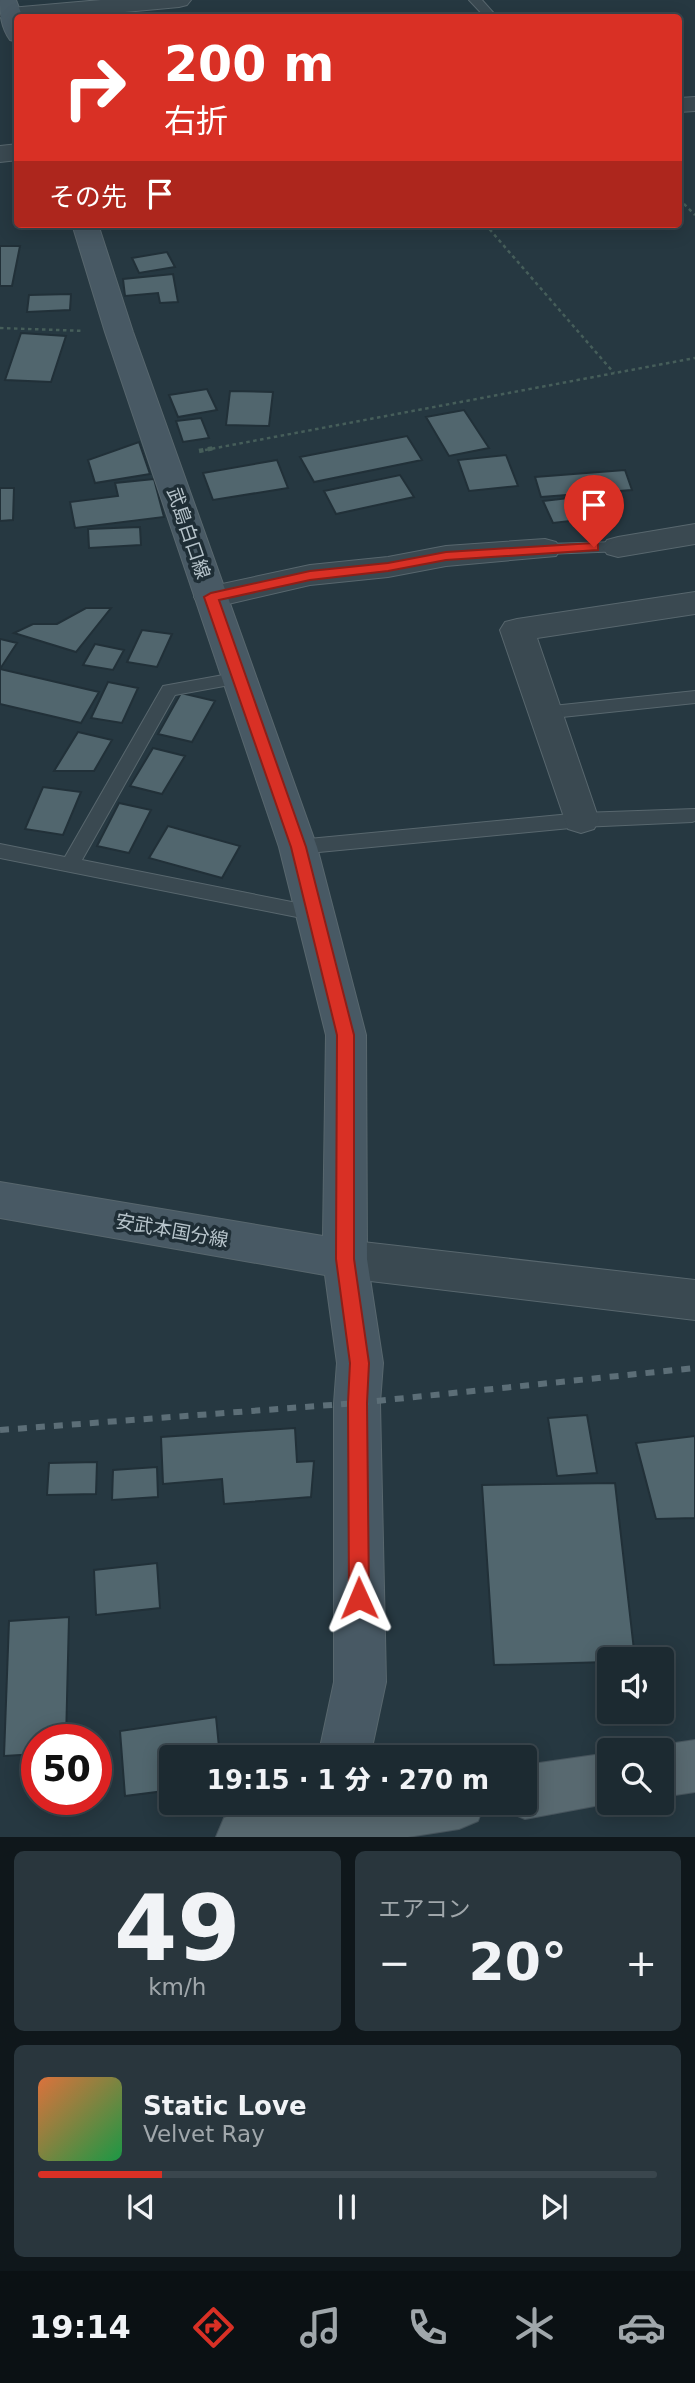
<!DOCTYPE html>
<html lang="ja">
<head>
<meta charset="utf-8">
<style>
  :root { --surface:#1c2a31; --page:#29363d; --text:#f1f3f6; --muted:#a0a7ab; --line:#3a464d; --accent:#d93025 }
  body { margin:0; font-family:"DejaVu Sans","Noto Sans JP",sans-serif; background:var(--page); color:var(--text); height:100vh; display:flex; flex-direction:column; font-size:26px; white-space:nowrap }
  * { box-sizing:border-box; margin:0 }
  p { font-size:23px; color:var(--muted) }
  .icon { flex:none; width:38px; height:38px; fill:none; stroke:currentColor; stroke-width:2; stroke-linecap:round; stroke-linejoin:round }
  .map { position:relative; height:1837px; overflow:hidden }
  .drawer { display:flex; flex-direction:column; gap:14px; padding:14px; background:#0f171b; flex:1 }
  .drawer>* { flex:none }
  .top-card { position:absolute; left:14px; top:14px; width:668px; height:214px; border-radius:7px; box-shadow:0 4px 18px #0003,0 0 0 2px var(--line); background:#d93025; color:#fff; overflow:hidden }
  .controls { position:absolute; left:597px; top:1647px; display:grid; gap:14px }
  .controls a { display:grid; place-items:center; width:77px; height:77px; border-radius:7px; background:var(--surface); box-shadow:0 4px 18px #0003,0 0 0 2px var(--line); font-size:35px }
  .speed { position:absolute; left:21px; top:1724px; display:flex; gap:14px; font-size:35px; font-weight:700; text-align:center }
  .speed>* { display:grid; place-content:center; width:91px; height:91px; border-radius:50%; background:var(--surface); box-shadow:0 4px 18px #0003,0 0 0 2px var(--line); line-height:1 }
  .speed .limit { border:10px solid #d22; background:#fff; color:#111 }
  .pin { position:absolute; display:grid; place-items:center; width:60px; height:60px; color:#fff; margin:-72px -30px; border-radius:50% 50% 50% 0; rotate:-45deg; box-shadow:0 0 7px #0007 }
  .pin .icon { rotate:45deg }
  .me { position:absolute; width:77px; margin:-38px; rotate:359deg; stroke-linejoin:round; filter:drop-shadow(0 0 5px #0008) }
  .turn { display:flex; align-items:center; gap:24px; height:147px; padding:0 35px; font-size:32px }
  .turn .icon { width:91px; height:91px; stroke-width:2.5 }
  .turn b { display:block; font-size:49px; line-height:60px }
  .then { display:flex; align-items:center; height:66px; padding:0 35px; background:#0003; gap:14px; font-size:26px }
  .big { font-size:52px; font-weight:800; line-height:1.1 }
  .drawer .widget { flex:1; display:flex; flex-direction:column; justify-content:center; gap:10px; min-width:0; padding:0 24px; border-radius:10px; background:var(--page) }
  .drawer .dial { align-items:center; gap:0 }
  .dial b { font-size:91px; line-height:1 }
  .song { display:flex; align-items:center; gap:21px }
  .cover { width:84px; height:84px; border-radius:10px; background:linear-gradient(135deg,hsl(20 70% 55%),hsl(140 70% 35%)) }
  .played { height:7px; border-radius:4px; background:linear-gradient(90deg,var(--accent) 20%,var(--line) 20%) }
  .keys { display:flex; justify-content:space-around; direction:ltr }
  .heat { display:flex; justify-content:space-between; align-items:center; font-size:38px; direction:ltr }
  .drawer .tiles { flex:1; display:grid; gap:14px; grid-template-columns:1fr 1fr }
  .widget:last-child { grid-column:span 2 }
  .trip { position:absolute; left:159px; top:1745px; width:378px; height:70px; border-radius:7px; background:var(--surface); box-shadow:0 4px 18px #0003,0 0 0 2px var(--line); font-weight:800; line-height:70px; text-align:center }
  .tab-bar { display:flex; height:112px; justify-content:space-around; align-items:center; background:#0b1114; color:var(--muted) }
  .tab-bar .icon { width:49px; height:49px }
  .tab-bar .active { color:var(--accent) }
  .tab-bar b { font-size:32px; color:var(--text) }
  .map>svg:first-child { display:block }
  .building { fill:#51666e; stroke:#213038; stroke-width:2 }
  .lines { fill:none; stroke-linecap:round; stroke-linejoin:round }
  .lane-casing { stroke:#58676e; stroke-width:2 }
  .street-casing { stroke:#58676e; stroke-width:2 }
  .secondary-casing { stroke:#58676e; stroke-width:2 }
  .primary-casing { stroke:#47555d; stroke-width:2 }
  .path-far1 { stroke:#465e5a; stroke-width:2.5; stroke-dasharray:3.5 3.5; stroke-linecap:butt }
  .path { stroke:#465e5a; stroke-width:4.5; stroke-dasharray:4.5 4.5; stroke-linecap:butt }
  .lane { fill:#3a4951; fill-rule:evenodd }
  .street { fill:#3a4951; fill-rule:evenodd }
  .secondary { fill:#485964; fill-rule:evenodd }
  .primary { fill:#586970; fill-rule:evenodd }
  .rail { stroke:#5c6e77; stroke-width:6; stroke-dasharray:9 9; stroke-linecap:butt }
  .route { fill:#d93025; stroke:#8d1f18; stroke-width:2 }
  .labels { text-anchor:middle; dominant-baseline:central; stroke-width:7; stroke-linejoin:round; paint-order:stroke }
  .street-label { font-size:19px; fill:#b7c4cb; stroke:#1f2e36 }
</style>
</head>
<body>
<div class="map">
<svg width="695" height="1837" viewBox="0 0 695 1837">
  <rect width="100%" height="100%" fill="#263841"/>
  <path class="building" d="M 0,246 L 20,246 L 12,286 L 0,286 Z
    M 167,252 L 175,267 L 139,273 L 132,258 Z
    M 173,274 L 178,302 L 160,303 L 158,293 L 125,296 L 123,279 Z
    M 71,294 L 70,310 L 27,312 L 29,295 Z
    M 21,333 L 66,336 L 51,382 L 5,380 Z
    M 207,389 L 217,410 L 178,417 L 169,395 Z
    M 230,391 L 273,392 L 269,426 L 226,425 Z
    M 464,410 L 489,448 L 449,456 L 426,417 Z
    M 201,418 L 209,438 L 183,442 L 176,421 Z
    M 407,436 L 422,460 L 314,482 L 300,457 Z
    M 139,442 L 150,474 L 95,483 L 88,460 Z
    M 506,455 L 518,486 L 469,491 L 458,460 Z
    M 277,460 L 288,488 L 213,500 L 203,473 Z
    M 625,470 L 632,490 L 541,497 L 535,477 Z
    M 400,475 L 414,497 L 336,514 L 324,491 Z
    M 154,479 L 164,517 L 75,528 L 70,502 L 118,496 L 115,483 Z
    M 0,488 L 14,488 L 13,520 L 0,521 Z
    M 603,494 L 613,516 L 553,523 L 543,501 Z
    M 140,527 L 141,545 L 89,548 L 88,529 Z
    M 86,608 L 111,608 L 76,652 L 14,633 L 33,624 L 57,624 Z
    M 142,630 L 172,634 L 157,667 L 127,662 Z
    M 0,639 L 17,643 L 0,669 Z
    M 95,644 L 124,650 L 113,670 L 83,665 Z
    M 0,669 L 99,692 L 81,723 L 0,704 Z
    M 108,682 L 138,688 L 122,723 L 91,718 Z
    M 181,693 L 215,701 L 192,742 L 158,734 Z
    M 78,732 L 112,740 L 94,771 L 54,771 Z
    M 153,748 L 185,756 L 162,794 L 130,786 Z
    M 43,787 L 81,792 L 63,835 L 25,829 Z
    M 119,803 L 151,810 L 129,853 L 97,846 Z
    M 168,826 L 240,846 L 222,878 L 149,858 Z
    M 587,1415 L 597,1473 L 557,1476 L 548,1418 Z
    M 295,1428 L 297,1462 L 314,1461 L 311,1497 L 224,1504 L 222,1479 L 163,1484 L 161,1437 Z
    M 695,1436 L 695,1518 L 656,1519 L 636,1443 Z
    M 97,1462 L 96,1494 L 47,1495 L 49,1463 Z
    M 157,1467 L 158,1497 L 112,1500 L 113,1470 Z
    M 615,1483 L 635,1659 L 609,1659 L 609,1662 L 494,1665 L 482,1485 Z
    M 157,1563 L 160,1608 L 96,1615 L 94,1570 Z
    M 69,1617 L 66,1740 L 37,1740 L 37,1754 L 4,1756 L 9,1621 Z
    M 216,1717 L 220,1757 L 172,1757 L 172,1790 L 125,1796 L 120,1731 Z"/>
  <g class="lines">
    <g class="lane-casing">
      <path id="lane" d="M 469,0 L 482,0 L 498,18 L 486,18 Z
        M 618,542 L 626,547 L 624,551 L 545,554 L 537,549 L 545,544 Z
        M 240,672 L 246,674 L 249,678 L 246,682 L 175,695 L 82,860 L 317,907 L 324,909 L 327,914 L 324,919 L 317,921 L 0,858 L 0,844 L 65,857 L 163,686 Z
        M 695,691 L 695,703 L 543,719 L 534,713 L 543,707 Z
        M 695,809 L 695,821 L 692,822 L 581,827 L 298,854 L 291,852 L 289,847 L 291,842 L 298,840 L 581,813 Z"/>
    </g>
    <g class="street-casing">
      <path id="street" d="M 101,0 L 191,0 L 187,5 L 179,7 L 60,18 L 18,18 L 18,21 L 10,22 L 0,17 L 2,10 L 10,8 Z
        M 695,97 L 695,111 L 679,112 L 679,98 Z
        M 18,144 L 18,160 L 0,162 L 0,146 Z
        M 695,524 L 695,544 L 618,557 L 607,554 L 602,547 L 607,540 L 618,537 Z
        M 545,539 L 556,542 L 561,549 L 556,556 L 446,566 L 388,577 L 310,585 L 211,608 L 199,605 L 194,597 L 199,589 L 310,565 L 388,557 L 446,546 Z
        M 695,592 L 695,614 L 537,638 L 599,820 L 594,829 L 581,833 L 568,829 L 500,630 L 505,622 L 517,619 Z
        M 345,1240 L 695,1280 L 695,1320 L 345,1278 L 329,1273 L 323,1259 L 329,1245 Z"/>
    </g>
    <g class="secondary-casing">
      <path id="secondary" d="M 0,0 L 16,0 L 23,18 L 18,18 L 18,42 L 10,40 C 1,27 0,15 0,0 Z
        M 72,224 L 98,224 L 133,332 L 317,847 L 366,1035 L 367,1259 L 383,1363 L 380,1403 L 386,1682 L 370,1757 L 318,1757 L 334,1682 L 334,1403 L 337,1363 L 325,1275 L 0,1218 L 0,1182 L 323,1236 L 326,1035 L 279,847 L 105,332 Z"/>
    </g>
    <g class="primary-casing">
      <path id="primary" d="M 695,1740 L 695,1792 L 662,1797 L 662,1750 L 649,1750 L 662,1745 Z
        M 609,1753 L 609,1802 L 616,1802 L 525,1819 L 506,1811 L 503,1802 L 525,1802 L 525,1765 Z
        M 290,1802 L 485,1802 L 478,1821 L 459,1829 L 408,1837 L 216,1837 L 224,1818 L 243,1810 Z"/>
    </g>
    <path class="path-far1" d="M 679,199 L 695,215
      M 485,224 L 614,373
      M 0,328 L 84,331
      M 205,450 L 695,358"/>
    <path class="path" d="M 199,451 L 214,448"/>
    <use href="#lane" class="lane"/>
    <use href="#street" class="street"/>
    <use href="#secondary" class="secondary"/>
    <use href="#primary" class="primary"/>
    <path class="rail" d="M 0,1430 L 357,1403 L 695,1368"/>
  </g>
  <path class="route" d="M 594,543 L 598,544 L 598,550 L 446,560 L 388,571 L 310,580 L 219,600 L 306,847 L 354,1035 L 354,1259 L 369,1363 L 367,1403 L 369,1598 L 366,1606 L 359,1609 L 352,1606 L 349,1598 L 348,1403 L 350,1363 L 336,1259 L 337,1035 L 291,847 L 204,597 L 211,593 L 310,571 L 388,563 L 446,552 Z"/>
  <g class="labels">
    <g class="street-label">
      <text transform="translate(189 533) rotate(71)">武島白口線</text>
      <text transform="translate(172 1230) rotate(10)">安武本国分線</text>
    </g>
  </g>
</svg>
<div class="controls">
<a><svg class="icon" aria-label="sound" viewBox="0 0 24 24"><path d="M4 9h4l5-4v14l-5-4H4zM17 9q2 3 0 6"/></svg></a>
<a><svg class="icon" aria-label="search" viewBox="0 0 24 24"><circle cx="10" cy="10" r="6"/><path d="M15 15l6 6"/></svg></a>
</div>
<div class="speed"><div class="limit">50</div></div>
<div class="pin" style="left:594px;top:547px;background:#d93025"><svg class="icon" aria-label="arrive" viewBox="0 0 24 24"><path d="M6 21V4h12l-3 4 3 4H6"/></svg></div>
<svg class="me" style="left:359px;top:1598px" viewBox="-20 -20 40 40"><path d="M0-17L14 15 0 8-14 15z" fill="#d93025" stroke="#fff" stroke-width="4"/></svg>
<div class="trip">19:15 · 1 分 · 270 m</div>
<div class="top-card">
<div class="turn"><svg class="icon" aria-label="right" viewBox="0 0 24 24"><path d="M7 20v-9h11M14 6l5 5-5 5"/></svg><div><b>200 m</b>右折</div></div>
<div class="then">その先<svg class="icon" aria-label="arrive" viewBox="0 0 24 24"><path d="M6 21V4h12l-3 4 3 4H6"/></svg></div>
</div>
</div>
<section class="drawer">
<div class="tiles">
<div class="widget dial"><b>49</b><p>km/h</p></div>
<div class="widget"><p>エアコン</p>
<div class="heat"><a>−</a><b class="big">20°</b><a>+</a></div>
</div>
<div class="widget">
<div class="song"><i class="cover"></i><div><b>Static Love</b><p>Velvet Ray</p></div></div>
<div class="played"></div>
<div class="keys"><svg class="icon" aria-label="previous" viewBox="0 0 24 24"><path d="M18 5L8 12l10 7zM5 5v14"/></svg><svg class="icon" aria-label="pause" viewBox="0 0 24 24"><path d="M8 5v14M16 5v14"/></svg><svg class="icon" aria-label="next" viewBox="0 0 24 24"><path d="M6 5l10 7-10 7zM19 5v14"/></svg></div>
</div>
</div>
</section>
<nav class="tab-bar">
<b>19:14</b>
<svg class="icon active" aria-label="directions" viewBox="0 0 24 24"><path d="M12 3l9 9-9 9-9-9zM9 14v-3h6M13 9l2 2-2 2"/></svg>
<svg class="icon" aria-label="music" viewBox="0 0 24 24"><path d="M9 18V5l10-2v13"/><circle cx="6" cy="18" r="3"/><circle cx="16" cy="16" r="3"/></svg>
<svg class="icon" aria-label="phone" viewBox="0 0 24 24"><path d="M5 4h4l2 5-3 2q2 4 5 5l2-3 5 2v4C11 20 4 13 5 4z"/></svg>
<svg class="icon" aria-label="climate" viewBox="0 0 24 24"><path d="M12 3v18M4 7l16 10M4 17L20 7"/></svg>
<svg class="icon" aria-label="car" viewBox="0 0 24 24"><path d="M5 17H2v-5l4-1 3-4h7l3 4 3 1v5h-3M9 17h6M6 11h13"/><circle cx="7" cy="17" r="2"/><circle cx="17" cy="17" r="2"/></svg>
</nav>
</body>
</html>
